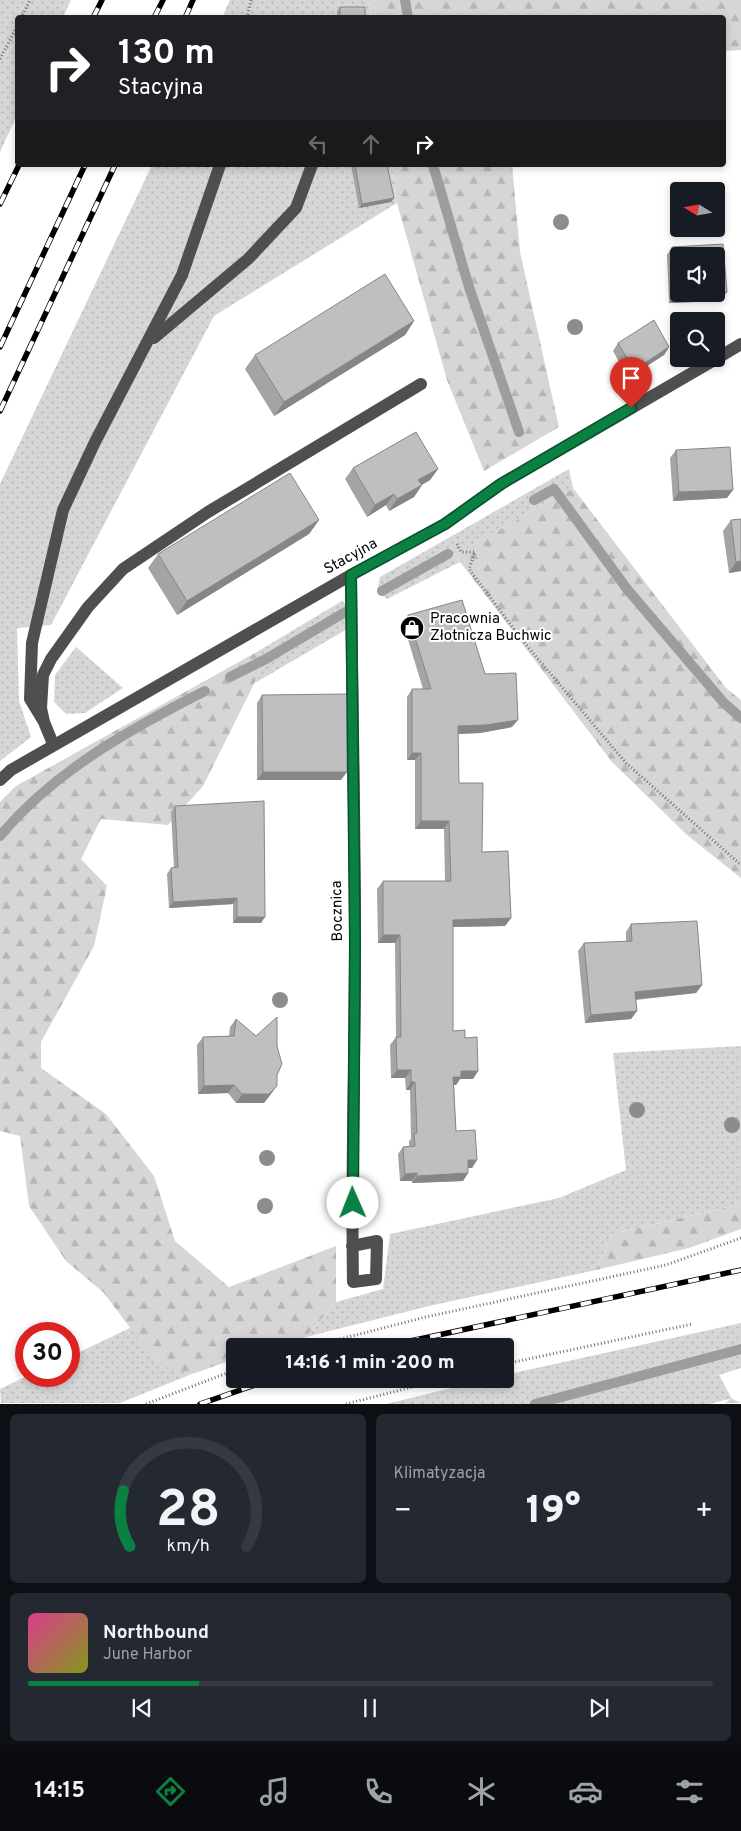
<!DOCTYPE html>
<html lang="pl">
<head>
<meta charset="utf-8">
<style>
  :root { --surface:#171b24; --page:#242831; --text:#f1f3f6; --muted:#9ea1a6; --line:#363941; --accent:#0b8043 }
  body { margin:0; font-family:Overpass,sans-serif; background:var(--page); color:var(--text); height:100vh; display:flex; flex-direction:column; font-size:19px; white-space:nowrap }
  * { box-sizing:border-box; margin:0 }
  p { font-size:16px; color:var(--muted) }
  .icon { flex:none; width:28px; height:28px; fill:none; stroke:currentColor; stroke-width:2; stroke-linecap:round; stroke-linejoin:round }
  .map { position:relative; height:1404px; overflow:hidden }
  .sheet { display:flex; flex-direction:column; gap:10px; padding:10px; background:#0d0f14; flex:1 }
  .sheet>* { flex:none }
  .top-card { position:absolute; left:15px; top:15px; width:711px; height:152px; border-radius:5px; box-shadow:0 2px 8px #0003; background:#202124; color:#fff; overflow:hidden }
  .needle { width:32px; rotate:281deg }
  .buttons { position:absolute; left:670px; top:182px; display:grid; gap:10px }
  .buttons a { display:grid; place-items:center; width:55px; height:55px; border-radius:5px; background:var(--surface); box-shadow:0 2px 8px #0003; font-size:25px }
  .speed { position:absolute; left:15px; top:1322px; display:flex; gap:10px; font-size:25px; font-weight:700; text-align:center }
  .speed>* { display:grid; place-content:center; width:65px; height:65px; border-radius:50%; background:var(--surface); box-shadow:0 2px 8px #0003; line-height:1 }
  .speed .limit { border:8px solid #d22; background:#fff; color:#111 }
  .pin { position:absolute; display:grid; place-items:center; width:42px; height:42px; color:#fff; margin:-51px -21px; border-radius:50% 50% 50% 0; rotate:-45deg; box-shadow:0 0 5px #0007 }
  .pin .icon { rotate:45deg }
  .me { position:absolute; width:55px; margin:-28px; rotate:359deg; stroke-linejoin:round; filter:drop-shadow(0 0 4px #0008) }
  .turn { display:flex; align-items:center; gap:18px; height:105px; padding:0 20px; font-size:22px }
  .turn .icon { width:65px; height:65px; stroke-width:2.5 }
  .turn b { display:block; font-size:35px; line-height:42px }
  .lanes { display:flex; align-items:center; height:48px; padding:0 20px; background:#0003; justify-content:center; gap:25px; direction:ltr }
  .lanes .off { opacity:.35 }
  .big { font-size:38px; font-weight:800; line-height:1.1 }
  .sheet .tile { flex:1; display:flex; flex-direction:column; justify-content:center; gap:8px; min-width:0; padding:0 18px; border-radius:8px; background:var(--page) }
  .sheet .dial { align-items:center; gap:0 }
  .dial svg { height:130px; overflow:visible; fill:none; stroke:var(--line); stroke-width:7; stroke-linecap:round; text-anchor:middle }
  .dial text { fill:var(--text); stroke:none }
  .song { display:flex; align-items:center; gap:15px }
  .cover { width:60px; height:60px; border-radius:8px; background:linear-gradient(135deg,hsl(330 70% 55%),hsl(70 70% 35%)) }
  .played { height:5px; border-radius:2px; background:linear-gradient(90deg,var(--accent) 25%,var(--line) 25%) }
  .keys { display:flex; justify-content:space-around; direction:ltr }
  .heat { display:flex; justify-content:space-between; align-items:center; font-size:28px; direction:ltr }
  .sheet .tiles { flex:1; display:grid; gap:10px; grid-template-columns:1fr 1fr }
  .tile:last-child { grid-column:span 2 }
  .trip { position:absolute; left:226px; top:1338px; width:288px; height:50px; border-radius:5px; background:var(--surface); box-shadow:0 2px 8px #0003; font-weight:800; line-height:50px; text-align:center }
  .tabs { display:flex; height:80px; justify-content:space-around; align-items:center; background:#090b0e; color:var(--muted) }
  .tabs .icon { width:35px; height:35px }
  .tabs .selected { color:var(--accent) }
  .tabs b { font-size:22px; color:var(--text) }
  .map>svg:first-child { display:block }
  .grass { fill:url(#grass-dots) }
  .forest { fill:url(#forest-firs) }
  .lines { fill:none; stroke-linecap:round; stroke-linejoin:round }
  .stream { stroke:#9d9d9d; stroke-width:10 }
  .path { stroke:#717171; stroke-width:3; stroke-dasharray:1 2.5; stroke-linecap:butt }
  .minor { stroke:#4f4f4f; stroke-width:12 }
  .rail-casing { stroke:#000; stroke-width:5.5 }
  .rail { stroke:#fff; stroke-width:4; stroke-dasharray:11; stroke-linecap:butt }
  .tree { fill:#8c8c8c }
  .wall { fill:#a4a4a4 }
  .shaded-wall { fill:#868686 }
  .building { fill:#bfbfbf; stroke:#868686 }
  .route-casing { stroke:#07532c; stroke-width:12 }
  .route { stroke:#0b8043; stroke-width:9 }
  .labels { text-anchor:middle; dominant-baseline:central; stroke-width:4; stroke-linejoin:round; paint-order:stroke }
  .street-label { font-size:15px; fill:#000; stroke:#fff }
  .poi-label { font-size:15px; fill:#000; stroke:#fff; text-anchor:start }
</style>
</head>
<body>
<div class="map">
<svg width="741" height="1404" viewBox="0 0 741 1404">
  <defs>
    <pattern id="grass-dots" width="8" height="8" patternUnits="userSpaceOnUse" patternTransform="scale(1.25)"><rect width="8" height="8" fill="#d6d6d6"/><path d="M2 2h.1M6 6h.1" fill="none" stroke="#b6b6b6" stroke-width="1.8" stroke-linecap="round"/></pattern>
    <pattern id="forest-firs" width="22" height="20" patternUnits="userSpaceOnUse" patternTransform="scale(1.25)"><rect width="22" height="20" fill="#d6d6d6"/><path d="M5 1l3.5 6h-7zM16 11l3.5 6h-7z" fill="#b6b6b6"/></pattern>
  </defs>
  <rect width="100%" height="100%" fill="#fff"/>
  <path class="grass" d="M 0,0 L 71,0 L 63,17 L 18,18 L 17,115 L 0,152 Z
    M 230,0 L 369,0 L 371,17 L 222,18 Z
    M 152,165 L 392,165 L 397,203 L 214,316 L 51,625 L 17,628 L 19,701 L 31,737 L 0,761 L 0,484 Z
    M 569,469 L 573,488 L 455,555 L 460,562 L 387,599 L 377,591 L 380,577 Z
    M 342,601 L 351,609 L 354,625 L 255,683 L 260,672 L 255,653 Z
    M 76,647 L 123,688 L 85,713 L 66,714 L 54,702 L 55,675 Z
    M 741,1046 L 741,1204 L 612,1234 L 596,1270 L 429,1306 L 306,1337 L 336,1302 L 383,1289 L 390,1234 L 559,1198 L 626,1170 L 613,1053 Z
    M 741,1323 L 741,1368 L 719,1375 L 732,1399 L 741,1403 L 725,1403 L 730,1399 L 709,1404 L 386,1404 L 488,1379 L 505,1379 L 505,1375 Z
    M 132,1327 C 151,1356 158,1365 192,1374 L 120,1403 L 1,1403 L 0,1389 L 27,1376 L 69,1376 L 69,1357 Z"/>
  <path class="forest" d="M 369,0 L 741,0 L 741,50 L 724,51 L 724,18 L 371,17 Z
    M 392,165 L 512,165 L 520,252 L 559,427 L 484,471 L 447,380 L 397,203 Z
    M 573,488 L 726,688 L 741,700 L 741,878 L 687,835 L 612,762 L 455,555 Z
    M 255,653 L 260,672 L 203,786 L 168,825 L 101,819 L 81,859 L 107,886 L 94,946 L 41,1042 L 41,1068 L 106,1114 L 154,1176 L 175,1241 L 229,1287 L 336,1246 L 336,1302 L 306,1337 L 276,1346 L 235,1346 L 235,1359 L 192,1374 L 168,1368 L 147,1350 L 103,1292 L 66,1261 L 29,1206 L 20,1136 L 0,1131 L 0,802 L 16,786 Z
    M 741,1204 L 741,1229 L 689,1248 L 596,1270 L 612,1234 Z"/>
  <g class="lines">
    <path class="stream" d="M 405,0 L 408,18
      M 433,165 L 469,287 L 519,432
      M 534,500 L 554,489 L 627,589 L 724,703 L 741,718
      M 382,591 L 448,554
      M 230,677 L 266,659 L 347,611
      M 0,836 C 54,771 132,728 205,691
      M 535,1404 L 741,1349"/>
    <path class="path" d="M 21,18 L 30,0
      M 247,18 L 251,0
      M 0,59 L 18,25
      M 457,544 L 461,552 L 475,552 L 469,569 L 522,640 L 626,763 L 741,865
      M 313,1346 L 426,1317 L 666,1265 L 741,1238
      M 505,1364 L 692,1324
      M 146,1404 L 235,1370
      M 346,1404 L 444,1379"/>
    <path class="minor" d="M 154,338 L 248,259 L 296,208 L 312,165
      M 716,359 L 741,344
      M 351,575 C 352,698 355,820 355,942 C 355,1055 351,1169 353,1282 L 376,1279 L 377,1241 L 352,1246
      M 44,722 L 30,699 L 32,643 L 63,510 L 95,442 L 182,275 L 220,165
      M 53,744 L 44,722 L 41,708 L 43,675 L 51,659 L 88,607 L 123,569 L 208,512 L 421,384
      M 0,780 L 11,770 L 351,575 L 445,524 L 501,484 L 716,359"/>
    <g class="rail-casing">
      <path id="rail" d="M 93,18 L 102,0
        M 154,18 L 163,0
        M 185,18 L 193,0
        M 0,204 L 19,165
        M 0,347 L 85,165
        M 0,411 L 115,165
        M 387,1346 L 741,1270
        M 200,1404 L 272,1379"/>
    </g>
    <use href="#rail" class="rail"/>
  </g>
  <g class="tree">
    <circle cx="561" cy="222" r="8"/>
    <circle cx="575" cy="327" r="8"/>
    <circle cx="280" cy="1000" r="8"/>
    <circle cx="637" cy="1110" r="8"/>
    <circle cx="732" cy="1125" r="8"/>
    <circle cx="267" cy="1158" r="8"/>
    <circle cx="265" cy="1206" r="8"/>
  </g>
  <path class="wall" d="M 340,7 L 365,18 L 337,18 L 337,11 Z
    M 351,165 L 387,165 L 394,198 L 391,202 L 359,208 Z
    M 672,247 L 721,301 L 669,303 L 667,255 Z
    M 414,321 L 405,335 L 274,416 L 245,369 L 255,355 Z
    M 618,343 L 669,347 L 664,355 L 628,378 L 613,351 Z
    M 676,450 L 727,498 L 673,501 L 670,458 Z
    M 353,468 L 438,469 L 430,480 L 422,485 L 414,497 L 389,511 L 386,505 L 367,517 L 345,479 Z
    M 319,520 L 309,534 L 177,615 L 148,568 L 158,554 Z
    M 731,520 L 741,571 L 729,573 L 723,531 Z
    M 408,615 L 485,674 L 512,727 L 480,733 L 458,734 L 459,783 L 482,852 L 511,918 L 505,926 L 453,927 L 453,1031 L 465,1038 L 478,1071 L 473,1079 L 460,1079 L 456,1085 L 454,1085 L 456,1131 L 477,1160 L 472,1168 L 468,1168 L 468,1173 L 463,1181 L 412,1183 L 412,1181 L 400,1181 L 398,1154 L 403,1147 L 409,1146 L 409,1141 L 411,1139 L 410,1090 L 406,1090 L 405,1078 L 391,1078 L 390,1045 L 396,1037 L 395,943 L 378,943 L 377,889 L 383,881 L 445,881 L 444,829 L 415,829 L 415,760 L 407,760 L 407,697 L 412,689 L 423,689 L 403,623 Z
    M 262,695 L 341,780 L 257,780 L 257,703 Z
    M 175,806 L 261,923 L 233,923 L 233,904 L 169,908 L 167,874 L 171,868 L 174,868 L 171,812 Z
    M 631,924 L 702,985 L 696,993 L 636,1000 L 637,1011 L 631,1019 L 585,1023 L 578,951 L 584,943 L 626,942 L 626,932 Z
    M 236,1019 L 277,1075 L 271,1094 L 264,1103 L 236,1103 L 228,1093 L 198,1094 L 197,1045 L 203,1037 L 229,1036 L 230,1027 Z"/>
  <path class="shaded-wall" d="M 394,198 L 391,202 L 359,208 L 362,204 Z
    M 727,292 L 721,301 L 669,303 L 675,295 L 716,294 L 716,293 Z
    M 414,321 L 405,335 L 274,416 L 284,402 Z
    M 669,347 L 664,355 L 628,378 L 634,370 Z
    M 438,469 L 430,480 L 410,491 L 418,480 Z
    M 422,485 L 414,497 L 389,511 L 397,499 Z
    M 733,490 L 727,498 L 673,501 L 679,492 Z
    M 394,494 L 386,505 L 367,517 L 375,505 Z
    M 319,520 L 309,534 L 177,615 L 187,601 Z
    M 741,561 L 741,571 L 729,573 L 736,562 Z
    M 518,720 L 512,727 L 480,733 L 453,734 L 458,726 Z
    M 412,753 L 421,753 L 415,760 L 407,760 Z
    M 263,772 L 347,772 L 341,780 L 257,780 Z
    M 421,821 L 449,821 L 444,829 L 415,829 Z
    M 237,898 L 233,904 L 169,908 L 173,902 Z
    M 237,917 L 265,917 L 261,923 L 233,923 Z
    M 511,918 L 505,926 L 448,927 L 453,920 Z
    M 383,935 L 400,935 L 395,943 L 378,943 Z
    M 702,985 L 696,993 L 629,1000 L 635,992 Z
    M 637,1011 L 631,1019 L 585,1023 L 591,1015 Z
    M 397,1070 L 411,1070 L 405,1078 L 391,1078 Z
    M 461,1071 L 478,1071 L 473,1079 L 460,1079 L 456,1085 L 448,1085 L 453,1077 Z
    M 411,1082 L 415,1082 L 410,1090 L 406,1090 Z
    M 234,1085 L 228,1093 L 198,1094 L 204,1086 Z
    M 277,1086 L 264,1103 L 236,1103 L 242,1094 Z
    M 468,1160 L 477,1160 L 472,1168 L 463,1168 Z
    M 417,1173 L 412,1181 L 400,1181 L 405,1174 Z
    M 468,1173 L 463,1181 L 412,1183 L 417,1176 Z"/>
  <path class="building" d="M 340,7 L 365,7 L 365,18 L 340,18 Z
    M 355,165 L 387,165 L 394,198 L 362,204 Z
    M 723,244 L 727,292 L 716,293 L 716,256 L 679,256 L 679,294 L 700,294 L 675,295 L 672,247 Z
    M 385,274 L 414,321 L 284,402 L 255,355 Z
    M 654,320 L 669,347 L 634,370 L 618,343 Z
    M 416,432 L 438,469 L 418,480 L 422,485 L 397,499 L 394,494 L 375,505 L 353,468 Z
    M 730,447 L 733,490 L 679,492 L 676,450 Z
    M 290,473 L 319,520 L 187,601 L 158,554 Z
    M 741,519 L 741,561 L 736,562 L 731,520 Z
    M 462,600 L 485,674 L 516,673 L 518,720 L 486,725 L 458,726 L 459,783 L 483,783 L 482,852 L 508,851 L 511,918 L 453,920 L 453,1031 L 465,1030 L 465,1038 L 477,1037 L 478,1071 L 461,1071 L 461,1077 L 453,1077 L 456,1131 L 475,1130 L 477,1160 L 468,1160 L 468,1173 L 417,1176 L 417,1173 L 405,1174 L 403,1147 L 415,1146 L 414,1134 L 417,1133 L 415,1082 L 411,1082 L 411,1070 L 397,1070 L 396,1037 L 401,1037 L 400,935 L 383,935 L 383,881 L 451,881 L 449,821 L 421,821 L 421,753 L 412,753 L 412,689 L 431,689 L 408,615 Z
    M 347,694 L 347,772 L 263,772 L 262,695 Z
    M 264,801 L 265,917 L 237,917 L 237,898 L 173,902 L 171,868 L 178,867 L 175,806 Z
    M 697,921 L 702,985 L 635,992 L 637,1011 L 591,1015 L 584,943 L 632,941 L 631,924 Z
    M 277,1017 L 277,1046 L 282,1064 L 277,1075 L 277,1086 L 269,1094 L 242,1094 L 234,1085 L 204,1086 L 203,1037 L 234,1036 L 236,1019 L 256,1036 Z"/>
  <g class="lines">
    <g class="route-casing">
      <path id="route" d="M 353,1203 L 355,943 L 351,575 L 445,524 L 501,484 L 631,408"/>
    </g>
    <use href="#route" class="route"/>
  </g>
  <defs>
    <g id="shop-disc" transform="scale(1.25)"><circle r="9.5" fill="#000" stroke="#fff"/><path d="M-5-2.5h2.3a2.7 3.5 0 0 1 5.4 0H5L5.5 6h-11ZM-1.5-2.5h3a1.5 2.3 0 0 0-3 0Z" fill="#fff"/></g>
  </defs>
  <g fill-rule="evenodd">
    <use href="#shop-disc" x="412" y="628"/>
  </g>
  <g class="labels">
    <g class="street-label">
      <text transform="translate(351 557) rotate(-29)">Stacyjna</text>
      <text transform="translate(338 911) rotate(-91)">Bocznica</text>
    </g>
    <g class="poi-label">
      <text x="430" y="619">Pracownia<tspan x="430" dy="17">Złotnicza Buchwic</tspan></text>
    </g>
  </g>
</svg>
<div class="buttons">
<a><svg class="needle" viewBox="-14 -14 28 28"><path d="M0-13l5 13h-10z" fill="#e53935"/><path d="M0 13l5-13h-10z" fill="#9ea1a6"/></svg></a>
<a><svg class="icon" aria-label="sound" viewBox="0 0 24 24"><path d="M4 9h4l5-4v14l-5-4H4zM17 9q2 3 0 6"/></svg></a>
<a><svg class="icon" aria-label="search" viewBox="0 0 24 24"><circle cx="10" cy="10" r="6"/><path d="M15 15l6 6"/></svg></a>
</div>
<div class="speed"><div class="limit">30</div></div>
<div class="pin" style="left:631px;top:408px;background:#d93025"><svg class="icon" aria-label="arrive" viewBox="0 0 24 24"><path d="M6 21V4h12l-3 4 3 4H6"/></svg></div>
<svg class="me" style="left:353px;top:1203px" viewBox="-20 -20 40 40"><circle r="19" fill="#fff"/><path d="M0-13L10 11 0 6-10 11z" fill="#0b8043"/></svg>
<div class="trip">14:16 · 1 min · 200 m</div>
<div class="top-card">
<div class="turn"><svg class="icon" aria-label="right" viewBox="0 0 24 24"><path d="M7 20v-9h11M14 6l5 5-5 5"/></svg><div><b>130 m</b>Stacyjna</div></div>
<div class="lanes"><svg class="icon off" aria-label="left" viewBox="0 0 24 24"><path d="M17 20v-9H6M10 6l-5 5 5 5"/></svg><svg class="icon off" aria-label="ahead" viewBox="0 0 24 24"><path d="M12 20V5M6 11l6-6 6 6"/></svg><svg class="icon" aria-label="right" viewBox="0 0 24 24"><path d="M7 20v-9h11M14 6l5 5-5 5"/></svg></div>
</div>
</div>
<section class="sheet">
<div class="tiles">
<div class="tile dial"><svg viewBox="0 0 100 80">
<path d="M14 69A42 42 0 1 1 86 69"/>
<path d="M14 69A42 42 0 0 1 10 35" stroke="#0b8043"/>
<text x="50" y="56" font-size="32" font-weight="700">28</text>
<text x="50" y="72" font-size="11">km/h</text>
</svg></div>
<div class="tile"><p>Klimatyzacja</p>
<div class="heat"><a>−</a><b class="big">19°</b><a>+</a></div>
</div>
<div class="tile">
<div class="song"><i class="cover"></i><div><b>Northbound</b><p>June Harbor</p></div></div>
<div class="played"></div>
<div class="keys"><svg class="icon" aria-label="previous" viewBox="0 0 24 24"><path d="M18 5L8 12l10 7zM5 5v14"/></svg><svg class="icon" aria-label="pause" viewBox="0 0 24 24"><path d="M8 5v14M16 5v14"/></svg><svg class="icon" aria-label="next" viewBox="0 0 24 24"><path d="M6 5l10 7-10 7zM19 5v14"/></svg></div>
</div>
</div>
</section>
<nav class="tabs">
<b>14:15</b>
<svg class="icon selected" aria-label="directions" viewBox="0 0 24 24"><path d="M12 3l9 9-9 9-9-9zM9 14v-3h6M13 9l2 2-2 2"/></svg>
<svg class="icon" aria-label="music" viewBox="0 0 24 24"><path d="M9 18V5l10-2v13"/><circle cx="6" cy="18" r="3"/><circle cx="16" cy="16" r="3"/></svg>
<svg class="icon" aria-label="phone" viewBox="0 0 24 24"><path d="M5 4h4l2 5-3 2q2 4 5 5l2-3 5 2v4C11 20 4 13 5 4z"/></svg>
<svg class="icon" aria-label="climate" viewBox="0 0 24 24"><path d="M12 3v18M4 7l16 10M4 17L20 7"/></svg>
<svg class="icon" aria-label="car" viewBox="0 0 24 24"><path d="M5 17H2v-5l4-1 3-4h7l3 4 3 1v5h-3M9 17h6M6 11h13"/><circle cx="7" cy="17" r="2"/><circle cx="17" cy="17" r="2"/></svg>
<svg class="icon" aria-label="filters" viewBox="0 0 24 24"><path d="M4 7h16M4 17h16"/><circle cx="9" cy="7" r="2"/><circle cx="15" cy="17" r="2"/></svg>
</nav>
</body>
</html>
